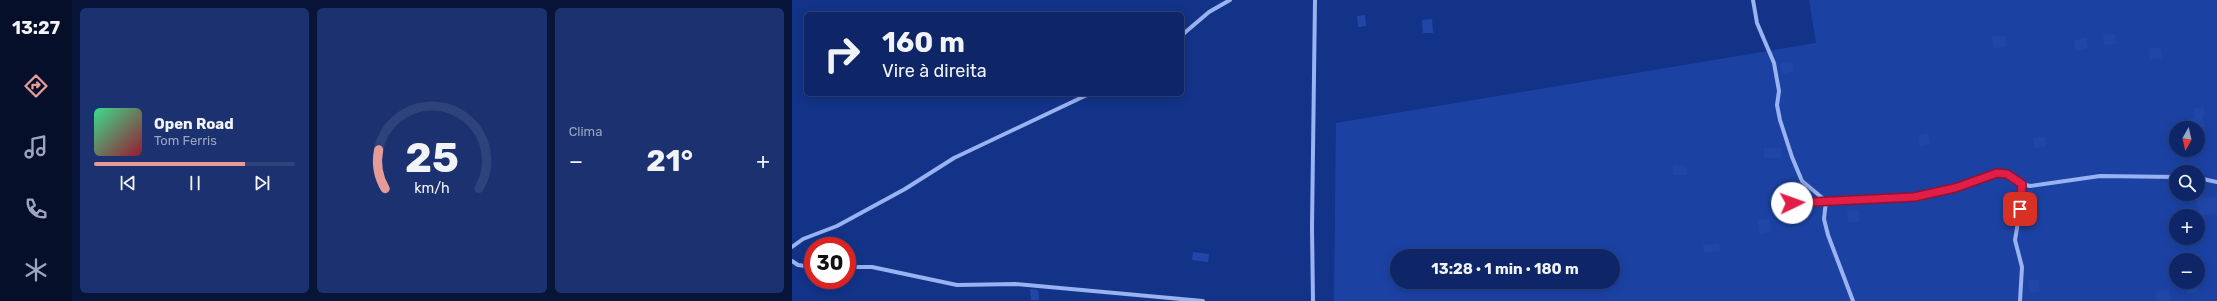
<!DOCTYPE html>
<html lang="pt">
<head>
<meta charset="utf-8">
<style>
  :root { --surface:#0e2667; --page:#1c3270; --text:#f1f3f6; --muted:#9ba5c0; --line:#2e437b; --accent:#e69b98 }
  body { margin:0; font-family:Rubik,sans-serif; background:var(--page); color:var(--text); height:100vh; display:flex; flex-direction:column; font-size:15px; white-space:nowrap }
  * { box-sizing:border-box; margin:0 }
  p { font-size:13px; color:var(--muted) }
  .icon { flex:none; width:22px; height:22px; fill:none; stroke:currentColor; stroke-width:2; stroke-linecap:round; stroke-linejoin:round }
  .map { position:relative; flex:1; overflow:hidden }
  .details { display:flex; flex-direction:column; gap:8px; padding:8px; background:#081539; width:720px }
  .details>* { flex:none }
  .top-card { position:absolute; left:12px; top:12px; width:380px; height:84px; border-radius:6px; box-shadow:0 2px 10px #0003,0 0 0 1px var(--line); background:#0e2667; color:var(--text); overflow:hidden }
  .needle { width:26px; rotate:188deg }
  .controls { position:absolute; left:1377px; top:121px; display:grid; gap:8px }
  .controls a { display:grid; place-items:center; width:36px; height:36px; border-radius:50%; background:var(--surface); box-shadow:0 2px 10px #0003,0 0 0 1px var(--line); font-size:20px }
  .speed { position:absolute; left:12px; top:237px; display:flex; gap:8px; font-size:20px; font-weight:700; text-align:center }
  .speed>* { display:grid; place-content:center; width:52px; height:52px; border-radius:50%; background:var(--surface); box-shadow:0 2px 10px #0003,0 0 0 1px var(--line); line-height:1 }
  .speed .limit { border:6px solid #d22; background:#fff; color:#111 }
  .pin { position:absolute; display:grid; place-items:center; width:34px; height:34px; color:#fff; margin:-17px; border-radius:8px; box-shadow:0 2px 6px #0006 }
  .me { position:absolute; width:44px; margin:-22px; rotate:87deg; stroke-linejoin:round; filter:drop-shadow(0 0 3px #0008) }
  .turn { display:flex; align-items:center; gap:14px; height:84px; padding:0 12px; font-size:18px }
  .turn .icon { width:52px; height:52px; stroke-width:2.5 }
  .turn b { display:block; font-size:28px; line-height:34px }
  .big { font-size:30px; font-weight:700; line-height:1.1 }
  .details .widget { flex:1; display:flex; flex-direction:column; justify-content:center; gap:6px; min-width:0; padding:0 14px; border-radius:6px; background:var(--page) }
  .details .dial { align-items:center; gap:0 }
  .dial svg { height:104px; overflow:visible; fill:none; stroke:var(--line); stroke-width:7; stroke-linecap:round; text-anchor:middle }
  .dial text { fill:var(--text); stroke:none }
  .song { display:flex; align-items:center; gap:12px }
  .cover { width:48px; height:48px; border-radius:6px; background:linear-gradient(135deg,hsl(150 70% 55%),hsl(350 70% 35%)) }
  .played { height:4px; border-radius:2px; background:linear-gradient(90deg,var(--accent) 75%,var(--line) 75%) }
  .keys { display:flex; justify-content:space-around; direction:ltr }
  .heat { display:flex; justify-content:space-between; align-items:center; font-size:22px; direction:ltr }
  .details .tiles { flex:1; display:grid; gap:8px; grid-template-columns:repeat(3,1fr) }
  .trip { position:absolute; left:598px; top:249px; width:230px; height:40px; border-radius:20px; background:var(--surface); box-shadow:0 2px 10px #0003,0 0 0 1px var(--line); font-weight:700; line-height:40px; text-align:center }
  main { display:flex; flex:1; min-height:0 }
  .tabs { display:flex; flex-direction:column; width:72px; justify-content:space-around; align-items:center; background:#060f29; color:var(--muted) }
  .tabs .icon { width:28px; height:28px }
  .tabs .selected { color:var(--accent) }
  .tabs b { font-size:18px; color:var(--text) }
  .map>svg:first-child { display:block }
  .green { fill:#1b42a3; fill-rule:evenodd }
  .building { fill:#2047a8 }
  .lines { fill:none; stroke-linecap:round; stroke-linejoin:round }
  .minor { stroke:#99b2f0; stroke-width:4 }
  .route-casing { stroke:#92132f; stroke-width:10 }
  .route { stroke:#e11d48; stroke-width:7 }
</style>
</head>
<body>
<main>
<nav class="tabs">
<b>13:27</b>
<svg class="icon selected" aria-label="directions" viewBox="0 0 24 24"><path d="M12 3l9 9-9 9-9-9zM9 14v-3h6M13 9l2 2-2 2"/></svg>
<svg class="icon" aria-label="music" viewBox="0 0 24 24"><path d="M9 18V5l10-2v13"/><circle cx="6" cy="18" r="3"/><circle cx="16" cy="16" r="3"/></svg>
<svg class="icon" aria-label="phone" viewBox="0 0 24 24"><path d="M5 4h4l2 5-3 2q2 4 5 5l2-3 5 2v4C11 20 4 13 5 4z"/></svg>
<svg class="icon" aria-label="climate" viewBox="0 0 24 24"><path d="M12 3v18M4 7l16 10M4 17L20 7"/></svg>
</nav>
<section class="details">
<div class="tiles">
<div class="widget">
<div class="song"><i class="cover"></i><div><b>Open Road</b><p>Tom Ferris</p></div></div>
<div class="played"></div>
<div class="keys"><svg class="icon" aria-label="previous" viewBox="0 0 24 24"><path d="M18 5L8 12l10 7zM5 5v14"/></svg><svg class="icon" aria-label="pause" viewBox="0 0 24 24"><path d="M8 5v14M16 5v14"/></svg><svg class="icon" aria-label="next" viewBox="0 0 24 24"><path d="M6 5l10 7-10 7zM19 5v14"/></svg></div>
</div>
<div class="widget dial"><svg viewBox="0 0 100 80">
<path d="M14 69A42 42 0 1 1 86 69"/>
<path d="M14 69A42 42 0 0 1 9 39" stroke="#e69b98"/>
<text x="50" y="56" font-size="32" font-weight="700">25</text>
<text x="50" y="72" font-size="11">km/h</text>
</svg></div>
<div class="widget"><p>Clima</p>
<div class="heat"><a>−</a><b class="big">21°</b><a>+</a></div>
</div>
</div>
</section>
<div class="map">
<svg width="1425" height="301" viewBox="0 0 1425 301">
  <rect width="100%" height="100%" fill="#133389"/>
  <path class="green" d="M 1017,0 L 1425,0 L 1425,301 L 542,301 L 544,123 L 1024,43 ZM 1384,128 L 1406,128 L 1406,150 L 1384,150 ZM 1384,172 L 1406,172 L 1406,194 L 1384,194 ZM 1384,216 L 1406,216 L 1406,238 L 1384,238 ZM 605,256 L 821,256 L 821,282 L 605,282 ZM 1384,260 L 1406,260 L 1406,282 L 1384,282 Z"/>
  <path class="building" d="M 573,15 L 574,26 L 566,27 L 565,16 Z
    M 640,19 L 641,33 L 631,33 L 630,20 Z
    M 1323,34 L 1324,44 L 1312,45 L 1311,35 Z
    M 1200,36 L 1213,36 L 1214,47 L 1201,48 Z
    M 1294,38 L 1296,48 L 1284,50 L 1282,40 Z
    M 1368,47 L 1370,58 L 1358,60 L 1356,49 Z
    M 999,61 L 1002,71 L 990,74 L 987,64 Z
    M 1411,107 L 1413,115 L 1410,115 L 1413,127 L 1399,128 L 1397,119 L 1403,118 L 1401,109 Z
    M 1136,133 L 1138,144 L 1127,146 L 1126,135 Z
    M 1248,137 L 1253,137 L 1254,147 L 1242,148 L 1242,138 Z
    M 972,148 L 989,148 L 989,158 L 972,158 Z
    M 881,165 L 895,166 L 895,175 L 881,175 Z
    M 1406,182 L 1412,198 L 1425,196 L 1425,213 L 1408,216 L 1403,194 L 1406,194 Z
    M 1066,210 L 1067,222 L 1056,223 L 1055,211 Z
    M 977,219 L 979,232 L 968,234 L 966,220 Z
    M 927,243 L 928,251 L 912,253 L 911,245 Z
    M 401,252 L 417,254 L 416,262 L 400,260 Z
    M 1246,279 L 1248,291 L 1238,293 L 1236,281 Z
    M 1393,282 L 1404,282 L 1406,291 L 1396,294 Z
    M 238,289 L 246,290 L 247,300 L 239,300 Z
    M 1377,289 L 1379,301 L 1364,301 L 1363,292 Z"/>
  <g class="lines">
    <path class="minor" d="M 961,0 L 965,23 L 982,63 L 987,91 L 985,105 L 988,120 L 1000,157 L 1010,181 L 1034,201 L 1032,219 L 1036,235 L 1061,301
      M 390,35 L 417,12 L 438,0
      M 1406,178 L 1425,182
      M 1000,203 L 1122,197 L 1163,188 L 1205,173 L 1215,174 L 1230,184 L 1238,186 L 1308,176 L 1384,177
      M 0,247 L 11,239 L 45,226 L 113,189 L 162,158 L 297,94
      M 0,261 L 6,265 L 21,267
      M 55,267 L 80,267 L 165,285 L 223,284 L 411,301
      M 521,301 L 520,227 L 523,0
      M 1228,301 L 1230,267 L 1223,240 L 1230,198 L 1230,184"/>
  </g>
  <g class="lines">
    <g class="route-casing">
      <path id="route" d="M 1000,203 L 1122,197 L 1163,188 L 1205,173 L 1215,174 L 1230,184 L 1228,209"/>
    </g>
    <use href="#route" class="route"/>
  </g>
</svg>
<div class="controls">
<a><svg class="needle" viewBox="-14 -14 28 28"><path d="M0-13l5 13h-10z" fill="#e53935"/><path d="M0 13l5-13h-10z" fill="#9ba5c0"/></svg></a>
<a><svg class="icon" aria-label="search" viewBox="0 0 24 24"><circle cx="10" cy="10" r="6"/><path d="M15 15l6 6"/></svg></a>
<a>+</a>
<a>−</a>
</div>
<div class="speed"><div class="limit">30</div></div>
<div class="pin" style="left:1228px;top:209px;background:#d93025"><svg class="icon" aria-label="arrive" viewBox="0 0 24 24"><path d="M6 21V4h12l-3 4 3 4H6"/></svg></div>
<svg class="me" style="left:1000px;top:203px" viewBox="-20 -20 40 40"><circle r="19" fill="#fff"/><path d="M0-13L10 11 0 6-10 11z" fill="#e11d48"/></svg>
<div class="trip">13:28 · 1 min · 180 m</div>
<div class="top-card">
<div class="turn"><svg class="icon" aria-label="right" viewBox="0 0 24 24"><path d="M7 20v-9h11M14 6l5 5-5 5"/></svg><div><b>160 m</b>Vire à direita</div></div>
</div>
</div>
</main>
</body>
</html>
